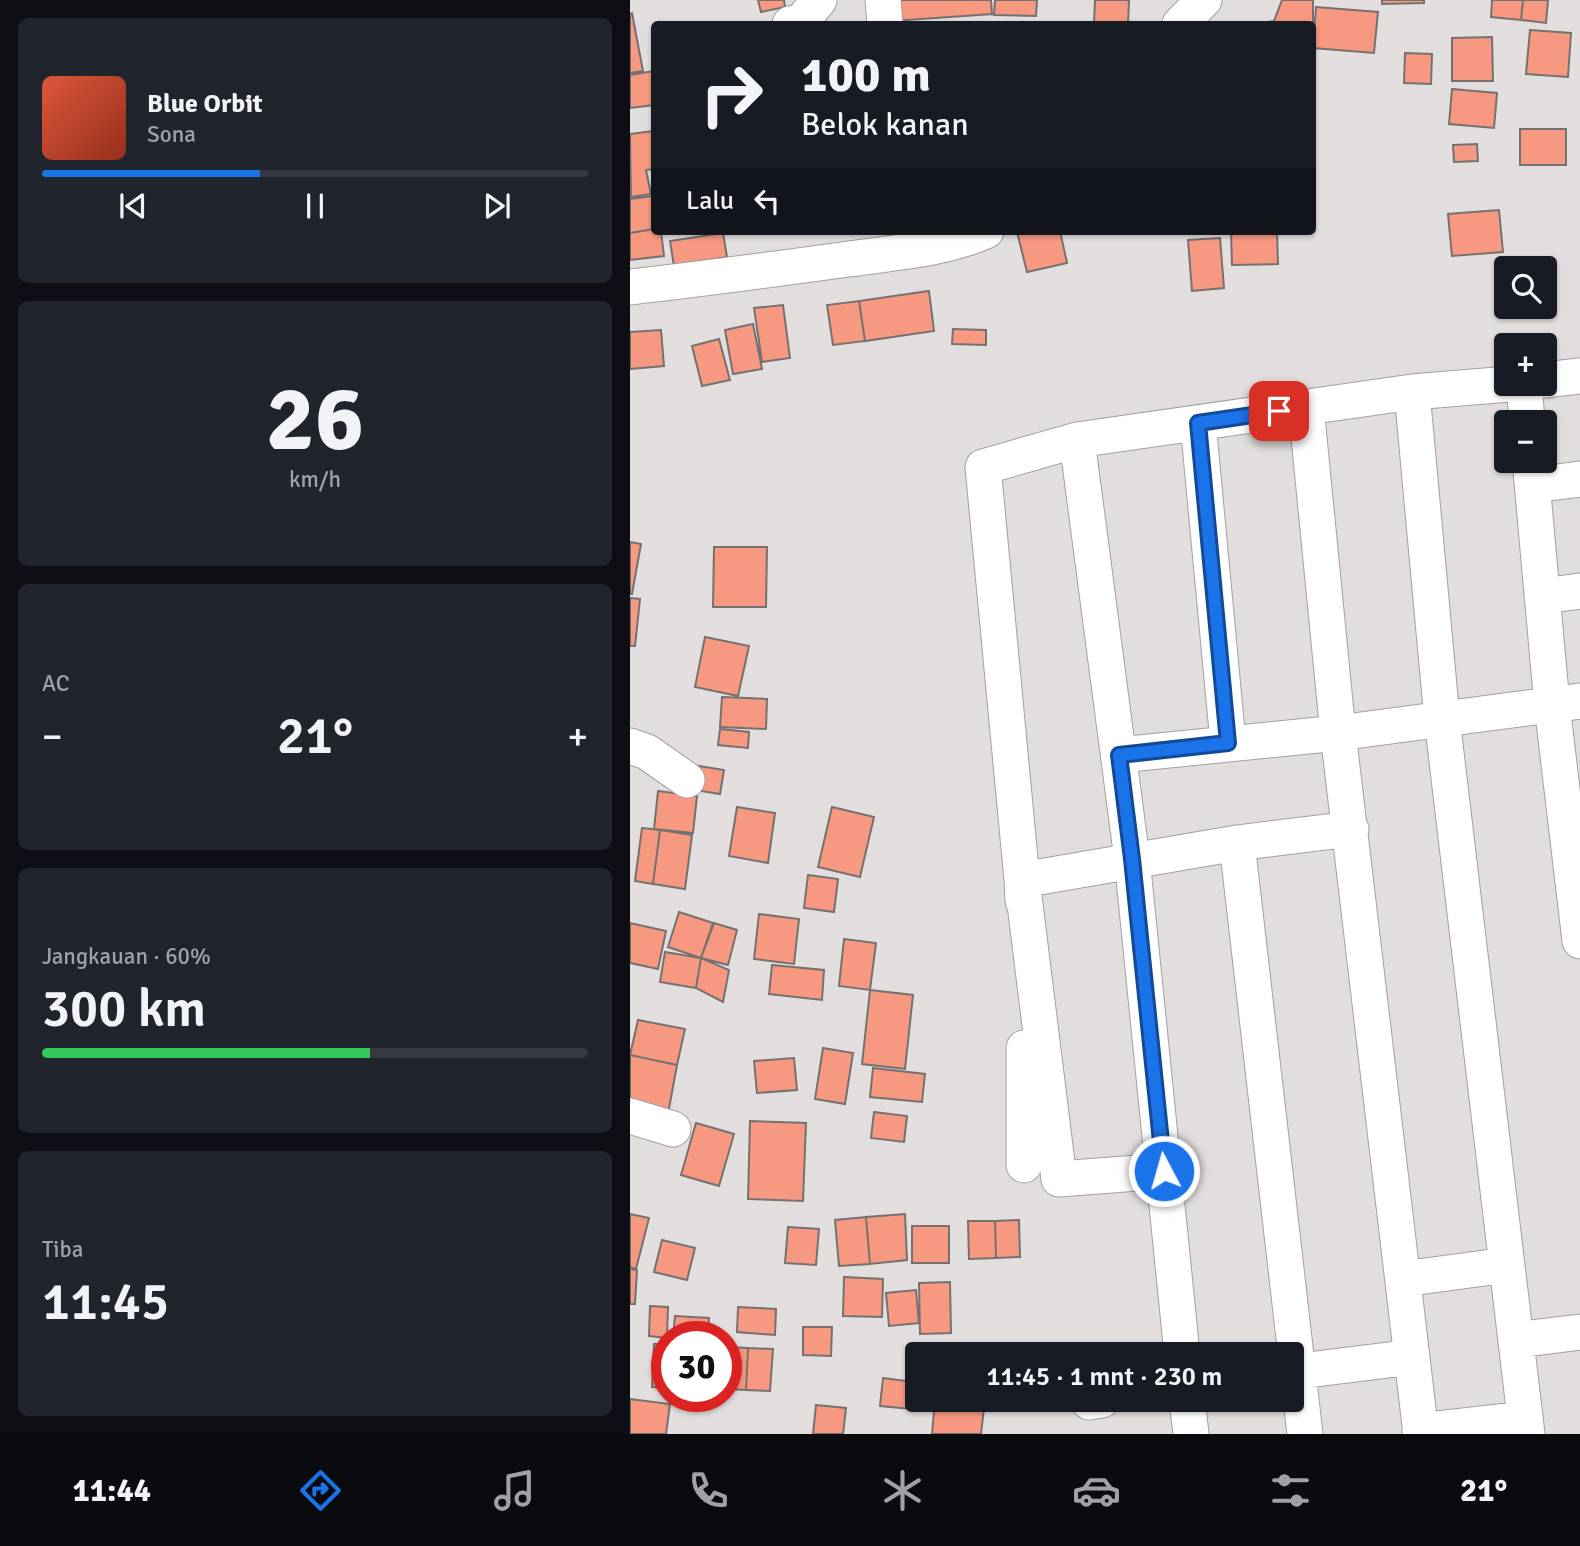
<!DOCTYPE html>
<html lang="id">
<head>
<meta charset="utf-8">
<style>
  :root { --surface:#171b24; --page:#20242c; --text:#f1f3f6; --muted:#9ea1a6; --line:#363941; --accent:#1a73e8 }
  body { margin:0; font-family:Signika,sans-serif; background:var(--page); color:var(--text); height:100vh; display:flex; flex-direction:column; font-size:26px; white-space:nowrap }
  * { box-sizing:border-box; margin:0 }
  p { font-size:23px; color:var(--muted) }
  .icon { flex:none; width:38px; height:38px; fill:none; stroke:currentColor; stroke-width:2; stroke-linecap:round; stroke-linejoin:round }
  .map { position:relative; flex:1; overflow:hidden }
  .details { display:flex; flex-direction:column; gap:18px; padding:18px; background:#0d0f14; width:630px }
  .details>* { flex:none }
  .guide { position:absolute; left:21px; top:21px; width:665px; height:214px; border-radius:7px; box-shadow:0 2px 5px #0004; background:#171b24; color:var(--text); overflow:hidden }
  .controls { position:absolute; left:864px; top:256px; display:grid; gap:14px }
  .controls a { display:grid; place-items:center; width:63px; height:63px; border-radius:7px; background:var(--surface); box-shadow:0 2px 5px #0004; font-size:35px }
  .speed { position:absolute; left:21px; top:1321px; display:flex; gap:14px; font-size:35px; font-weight:700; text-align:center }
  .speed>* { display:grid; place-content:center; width:91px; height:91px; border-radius:50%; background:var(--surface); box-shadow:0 2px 5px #0004; line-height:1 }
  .speed .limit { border:10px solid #d22; background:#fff; color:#111 }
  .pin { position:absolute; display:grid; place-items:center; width:60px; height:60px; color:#fff; margin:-30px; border-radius:14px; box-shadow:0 4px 10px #0006 }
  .me { position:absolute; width:77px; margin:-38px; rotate:354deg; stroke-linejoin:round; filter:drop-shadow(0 0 5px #0008) }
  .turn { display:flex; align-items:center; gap:24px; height:147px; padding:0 35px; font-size:32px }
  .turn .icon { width:91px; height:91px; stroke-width:2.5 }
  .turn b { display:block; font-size:49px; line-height:60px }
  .then { display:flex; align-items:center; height:66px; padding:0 35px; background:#0003; gap:14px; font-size:26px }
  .big { font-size:52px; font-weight:600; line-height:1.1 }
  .details .card { flex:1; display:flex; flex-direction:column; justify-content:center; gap:10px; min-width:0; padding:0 24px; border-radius:10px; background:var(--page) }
  .details .dial { align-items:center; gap:0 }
  .dial b { font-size:91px; line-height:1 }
  .song { display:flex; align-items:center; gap:21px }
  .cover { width:84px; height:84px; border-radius:10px; background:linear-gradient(135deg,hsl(10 70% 55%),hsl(10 70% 35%)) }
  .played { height:7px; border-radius:4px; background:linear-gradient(90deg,var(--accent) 40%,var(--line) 40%) }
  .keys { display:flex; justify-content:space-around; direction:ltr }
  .heat { display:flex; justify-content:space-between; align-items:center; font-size:38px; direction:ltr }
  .charge { height:10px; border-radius:5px; background:linear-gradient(90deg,#34c759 60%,var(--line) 0) }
  .trip { position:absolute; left:275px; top:1342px; width:399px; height:70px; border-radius:7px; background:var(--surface); box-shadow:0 2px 5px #0004; font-weight:600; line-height:70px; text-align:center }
  .tabs { display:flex; height:112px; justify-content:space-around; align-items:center; background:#090b0e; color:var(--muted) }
  .tabs .icon { width:49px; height:49px }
  .tabs .current { color:var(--accent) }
  .tabs b { font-size:32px; color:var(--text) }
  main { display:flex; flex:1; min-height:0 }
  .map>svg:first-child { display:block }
  .building { fill:#f79980; stroke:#757170; stroke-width:2 }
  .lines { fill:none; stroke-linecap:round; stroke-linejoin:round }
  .minor-casing { stroke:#a4a09f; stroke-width:37 }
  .minor { stroke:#fff; stroke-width:35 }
  .route-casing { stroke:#114b97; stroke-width:18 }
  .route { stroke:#1a73e8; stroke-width:12 }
</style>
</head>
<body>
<main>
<section class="details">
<div class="card">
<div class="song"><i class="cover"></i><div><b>Blue Orbit</b><p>Sona</p></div></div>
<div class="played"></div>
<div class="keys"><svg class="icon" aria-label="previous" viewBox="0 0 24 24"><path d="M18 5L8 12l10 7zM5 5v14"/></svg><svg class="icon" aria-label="pause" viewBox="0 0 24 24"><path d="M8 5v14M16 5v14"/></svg><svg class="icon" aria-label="next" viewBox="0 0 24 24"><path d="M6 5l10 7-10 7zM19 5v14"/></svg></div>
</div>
<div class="card dial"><b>26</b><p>km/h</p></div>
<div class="card"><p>AC</p>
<div class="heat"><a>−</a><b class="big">21°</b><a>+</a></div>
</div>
<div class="card"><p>Jangkauan · 60%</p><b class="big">300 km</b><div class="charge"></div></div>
<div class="card"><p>Tiba</p><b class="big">11:45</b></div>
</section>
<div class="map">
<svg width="950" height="1434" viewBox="0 0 950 1434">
  <rect width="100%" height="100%" fill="#e2dedd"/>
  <path class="building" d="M 128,0 L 154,0 L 155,7 L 131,12 Z
    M 261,0 L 361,0 L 362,14 L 263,21 Z
    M 365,0 L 407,0 L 406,16 L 364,15 Z
    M 465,0 L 499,0 L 498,24 L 464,24 Z
    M 652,0 L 683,0 L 683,48 L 682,24 L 627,24 L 644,21 Z
    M 752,0 L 794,0 L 794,3 L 752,4 Z
    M 862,0 L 893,0 L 891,20 L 861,17 Z
    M 893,0 L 918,0 L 916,23 L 891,20 Z
    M 686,7 L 748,12 L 744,53 L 683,48 Z
    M 2,13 L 13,71 L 0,73 L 0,14 Z
    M 900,30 L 941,33 L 938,77 L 896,74 Z
    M 862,37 L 863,81 L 822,81 L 822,38 Z
    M 775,53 L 802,54 L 801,84 L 774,83 Z
    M 24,71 L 24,105 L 0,108 L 0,75 Z
    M 822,89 L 867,93 L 864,128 L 819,124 Z
    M 890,129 L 936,129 L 936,165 L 890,165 Z
    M 24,131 L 24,169 L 16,170 L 21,194 L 1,197 L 0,134 Z
    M 847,144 L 848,161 L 824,162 L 823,145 Z
    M 24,196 L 24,229 L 0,233 L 0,199 Z
    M 869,210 L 873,252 L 822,256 L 818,214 Z
    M 24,229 L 31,231 L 34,256 L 0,260 L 0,233 Z
    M 430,231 L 437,263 L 397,272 L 387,232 Z
    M 601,231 L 647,231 L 648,264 L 602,265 Z
    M 93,233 L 97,257 L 44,266 L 40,241 Z
    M 590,238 L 594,288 L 562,291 L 558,240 Z
    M 299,291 L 304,331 L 235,341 L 229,301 Z
    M 229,301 L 235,341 L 203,345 L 197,305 Z
    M 153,305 L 160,358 L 132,362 L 124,308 Z
    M 123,324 L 132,369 L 103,374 L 95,330 Z
    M 323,329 L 356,330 L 356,345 L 322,344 Z
    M 31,330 L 34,366 L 0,369 L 0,332 Z
    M 89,339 L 100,380 L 72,386 L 62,346 Z
    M 0,542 L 11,544 L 2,594 L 0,594 Z
    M 84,547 L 137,547 L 136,607 L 83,607 Z
    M 0,598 L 10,599 L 5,646 L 0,646 Z
    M 75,637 L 119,646 L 108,696 L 65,687 Z
    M 92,697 L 137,699 L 136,729 L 90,727 Z
    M 90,729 L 119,732 L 118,748 L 88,745 Z
    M 69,766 L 94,770 L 90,794 L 65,790 Z
    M 28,791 L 67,796 L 63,833 L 24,829 Z
    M 107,807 L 145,813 L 138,863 L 99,856 Z
    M 202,807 L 244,817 L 230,877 L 188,867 Z
    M 12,828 L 30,830 L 23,884 L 5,881 Z
    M 30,830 L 62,835 L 55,889 L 23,884 Z
    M 178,875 L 208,879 L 204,912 L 174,908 Z
    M 49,912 L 83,923 L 71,958 L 38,947 Z
    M 129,914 L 169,919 L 164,964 L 124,959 Z
    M 0,923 L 36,931 L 28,969 L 0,963 Z
    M 84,923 L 107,930 L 98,965 L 71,958 Z
    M 214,939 L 246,943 L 240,990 L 209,986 Z
    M 35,952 L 71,958 L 66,988 L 30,982 Z
    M 71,958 L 99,970 L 93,1002 L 66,988 Z
    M 142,965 L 194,970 L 192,1000 L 139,994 Z
    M 240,990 L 283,995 L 275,1069 L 232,1064 Z
    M 8,1020 L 55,1029 L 47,1065 L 0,1055 Z
    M 193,1048 L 223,1053 L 215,1104 L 185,1099 Z
    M 0,1055 L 47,1065 L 38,1114 L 0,1106 Z
    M 164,1058 L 167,1090 L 127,1093 L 124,1061 Z
    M 243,1068 L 295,1074 L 292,1102 L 240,1097 Z
    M 244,1112 L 277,1116 L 274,1142 L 241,1138 Z
    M 120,1121 L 176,1123 L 173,1201 L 118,1199 Z
    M 66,1123 L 104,1134 L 89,1186 L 51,1175 Z
    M 0,1214 L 19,1218 L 6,1269 L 0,1267 Z
    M 275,1214 L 277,1260 L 240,1264 L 236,1217 Z
    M 236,1217 L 240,1264 L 209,1266 L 205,1220 Z
    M 389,1220 L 390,1257 L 366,1258 L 365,1221 Z
    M 338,1221 L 365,1221 L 366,1258 L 339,1259 Z
    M 282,1226 L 319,1226 L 319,1263 L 282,1263 Z
    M 158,1227 L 189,1229 L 186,1265 L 155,1263 Z
    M 32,1240 L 65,1248 L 57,1280 L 24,1272 Z
    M 0,1269 L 7,1270 L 5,1304 L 0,1304 Z
    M 214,1277 L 253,1279 L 252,1317 L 213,1316 Z
    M 320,1282 L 321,1333 L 290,1334 L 289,1283 Z
    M 286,1290 L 289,1323 L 259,1326 L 256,1293 Z
    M 20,1306 L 38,1307 L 37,1338 L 19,1336 Z
    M 108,1307 L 146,1309 L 145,1335 L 107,1332 Z
    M 45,1316 L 79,1318 L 78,1337 L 43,1337 Z
    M 173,1327 L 202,1327 L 201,1356 L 173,1355 Z
    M 24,1344 L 37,1344 L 37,1388 L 22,1387 Z
    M 96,1347 L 118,1348 L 116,1390 L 96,1389 Z
    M 118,1348 L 143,1349 L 140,1391 L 116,1390 Z
    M 253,1378 L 284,1382 L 281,1409 L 250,1406 Z
    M 0,1399 L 40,1404 L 36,1434 L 0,1434 Z
    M 305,1400 L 355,1400 L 351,1434 L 302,1434 Z
    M 186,1405 L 216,1408 L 213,1434 L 183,1434 Z"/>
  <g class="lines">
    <g class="minor-casing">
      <path id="minor" d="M 253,0 L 255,24
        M 160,24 L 171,22 L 189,0
        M 550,24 L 574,0
        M 0,287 C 73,279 146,269 219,259 C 267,252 311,250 356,231
        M 915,380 L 950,376
        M 894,383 L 897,422
        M 782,392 L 812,719 L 897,1434
        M 676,407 L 708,733 L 791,1434
        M 568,423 L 598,742
        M 447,440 L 502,859 L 552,1354
        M 900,460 L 922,705 L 950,941
        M 903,485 L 950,479
        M 912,596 L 950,591
        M 0,746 L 17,752 L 57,780
        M 489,755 L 708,733 L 950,701
        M 607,843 L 675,1434
        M 393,901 L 392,880 L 607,843 L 721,829
        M 394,1048 L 394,1165
        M 0,1116 L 43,1129
        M 534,1171 L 429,1179 L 392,880 L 353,467 L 447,440 L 782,392 L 891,383
        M 773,1279 L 877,1265
        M 886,1340 L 950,1332
        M 662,1372 L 782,1357
        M 557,1400 L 561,1434
        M 459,1402 L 472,1400
        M 790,1431 L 895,1419"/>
    </g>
    <use href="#minor" class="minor"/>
  </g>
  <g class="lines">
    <g class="route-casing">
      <path id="route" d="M 534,1171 L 502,859 L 489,755 L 598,743 L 568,423 L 649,411"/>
    </g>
    <use href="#route" class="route"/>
  </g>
</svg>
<div class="controls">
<a><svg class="icon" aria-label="search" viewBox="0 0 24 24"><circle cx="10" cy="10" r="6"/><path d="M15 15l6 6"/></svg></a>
<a>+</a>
<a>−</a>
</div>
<div class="speed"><div class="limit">30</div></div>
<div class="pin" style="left:649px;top:411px;background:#d93025"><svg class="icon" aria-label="arrive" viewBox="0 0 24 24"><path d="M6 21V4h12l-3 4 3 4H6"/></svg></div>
<svg class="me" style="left:534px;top:1171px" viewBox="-20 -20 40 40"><circle r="17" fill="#1a73e8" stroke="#fff" stroke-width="3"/><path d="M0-11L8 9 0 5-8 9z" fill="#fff"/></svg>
<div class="trip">11:45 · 1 mnt · 230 m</div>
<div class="guide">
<div class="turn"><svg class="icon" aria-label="right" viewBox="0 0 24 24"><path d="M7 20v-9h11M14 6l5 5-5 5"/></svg><div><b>100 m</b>Belok kanan</div></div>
<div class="then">Lalu<svg class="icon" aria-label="left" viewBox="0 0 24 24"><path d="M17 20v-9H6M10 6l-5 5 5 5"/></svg></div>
</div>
</div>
</main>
<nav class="tabs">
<b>11:44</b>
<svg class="icon current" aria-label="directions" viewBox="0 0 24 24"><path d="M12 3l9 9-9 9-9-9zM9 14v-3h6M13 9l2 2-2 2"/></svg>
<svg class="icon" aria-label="music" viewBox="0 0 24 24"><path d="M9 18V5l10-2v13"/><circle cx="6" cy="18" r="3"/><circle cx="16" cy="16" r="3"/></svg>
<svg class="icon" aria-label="phone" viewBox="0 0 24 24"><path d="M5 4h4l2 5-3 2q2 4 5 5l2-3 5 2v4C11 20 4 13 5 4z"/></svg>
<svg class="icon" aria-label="climate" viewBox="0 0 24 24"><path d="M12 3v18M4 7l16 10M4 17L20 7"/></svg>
<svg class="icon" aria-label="car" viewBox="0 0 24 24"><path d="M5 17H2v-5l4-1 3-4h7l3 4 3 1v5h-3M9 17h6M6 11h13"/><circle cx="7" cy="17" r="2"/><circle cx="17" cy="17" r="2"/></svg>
<svg class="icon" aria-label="filters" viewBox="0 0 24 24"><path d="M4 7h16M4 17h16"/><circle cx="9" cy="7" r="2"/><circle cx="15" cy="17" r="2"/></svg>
<b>21°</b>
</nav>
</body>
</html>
